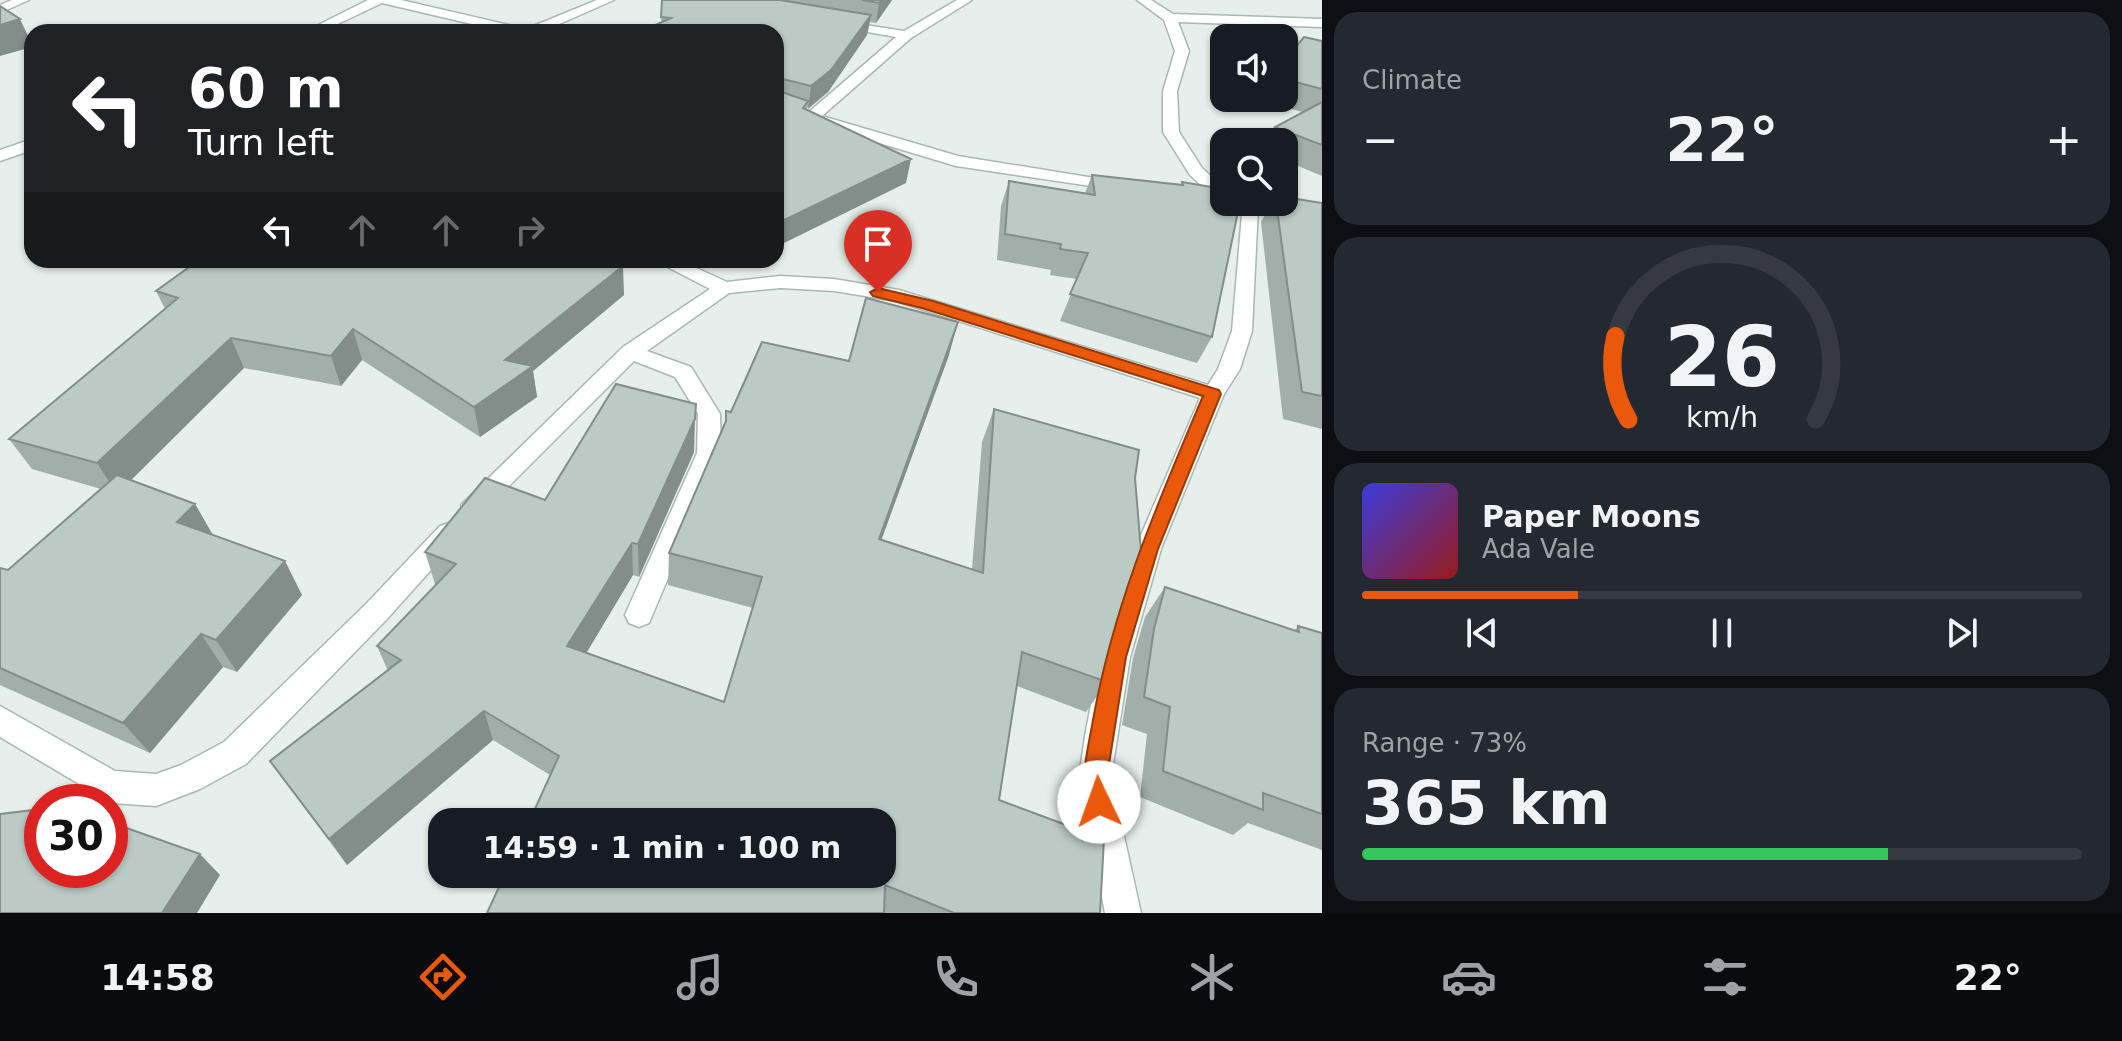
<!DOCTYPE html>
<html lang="en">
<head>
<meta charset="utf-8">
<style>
  :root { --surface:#171b24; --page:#242831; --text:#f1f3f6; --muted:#9ea1a6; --line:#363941; --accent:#ea580c }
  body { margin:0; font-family:"DejaVu Sans",sans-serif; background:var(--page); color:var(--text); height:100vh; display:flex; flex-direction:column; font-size:30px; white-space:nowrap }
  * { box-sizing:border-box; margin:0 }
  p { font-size:26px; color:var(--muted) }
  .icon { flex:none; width:44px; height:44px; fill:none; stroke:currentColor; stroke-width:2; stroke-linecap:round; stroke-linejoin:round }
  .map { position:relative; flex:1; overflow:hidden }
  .panel { display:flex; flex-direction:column; gap:12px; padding:12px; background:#0d0f14; width:800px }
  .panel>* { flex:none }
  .hud { position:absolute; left:24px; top:24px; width:760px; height:244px; border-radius:24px; box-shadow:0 2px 6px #0004; background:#202124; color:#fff; overflow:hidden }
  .tools { position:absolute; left:1210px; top:24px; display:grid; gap:16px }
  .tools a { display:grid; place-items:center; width:88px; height:88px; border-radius:16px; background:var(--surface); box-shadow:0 2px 6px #0004; font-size:40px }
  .speed { position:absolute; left:24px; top:784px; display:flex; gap:16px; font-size:40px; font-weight:700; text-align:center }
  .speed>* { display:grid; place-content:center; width:104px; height:104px; border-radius:50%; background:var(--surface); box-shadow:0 2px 6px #0004; line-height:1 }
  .speed .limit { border:12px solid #d22; background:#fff; color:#111 }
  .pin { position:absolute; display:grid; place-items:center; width:68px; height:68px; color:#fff; margin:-82px -34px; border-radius:50% 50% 50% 0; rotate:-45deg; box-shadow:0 0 8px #0007 }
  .pin .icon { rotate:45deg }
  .me { position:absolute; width:88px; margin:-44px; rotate:357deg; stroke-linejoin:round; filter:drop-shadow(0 0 6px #0008) }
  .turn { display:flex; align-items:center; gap:28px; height:168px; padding:0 32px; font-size:36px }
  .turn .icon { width:104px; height:104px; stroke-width:2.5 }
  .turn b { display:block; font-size:56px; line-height:68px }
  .lanes { display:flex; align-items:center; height:76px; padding:0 32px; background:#0003; justify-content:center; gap:40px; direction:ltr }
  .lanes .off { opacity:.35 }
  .big { font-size:60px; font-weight:600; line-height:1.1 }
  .panel .widget { flex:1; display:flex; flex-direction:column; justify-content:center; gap:12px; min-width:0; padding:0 28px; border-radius:24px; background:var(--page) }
  .panel .dial { align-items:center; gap:0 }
  .dial svg { height:208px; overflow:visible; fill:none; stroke:var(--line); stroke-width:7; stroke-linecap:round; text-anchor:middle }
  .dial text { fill:var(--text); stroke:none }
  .song { display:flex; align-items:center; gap:24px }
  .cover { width:96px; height:96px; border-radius:12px; background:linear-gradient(135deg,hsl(240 70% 55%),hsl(0 70% 35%)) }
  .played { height:8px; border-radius:4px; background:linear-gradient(90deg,var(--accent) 30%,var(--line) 30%) }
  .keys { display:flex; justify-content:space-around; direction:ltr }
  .heat { display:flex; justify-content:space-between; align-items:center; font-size:44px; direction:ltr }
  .charge { height:12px; border-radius:6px; background:linear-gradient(90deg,#34c759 73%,var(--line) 0) }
  .trip { position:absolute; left:428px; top:808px; width:468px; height:80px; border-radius:24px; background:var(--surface); box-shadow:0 2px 6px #0004; font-weight:600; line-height:80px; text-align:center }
  .dock { display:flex; height:128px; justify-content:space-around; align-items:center; background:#090b0e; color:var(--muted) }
  .dock .icon { width:56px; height:56px }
  .dock .active { color:var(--accent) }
  .dock b { font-size:36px; color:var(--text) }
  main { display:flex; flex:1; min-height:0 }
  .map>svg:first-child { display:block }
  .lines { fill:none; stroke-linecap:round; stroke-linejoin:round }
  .street-casing { stroke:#a8b8b2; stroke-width:3 }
  .street { fill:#fff; fill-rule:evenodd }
  .wall { fill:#a1aea9 }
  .shaded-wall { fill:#838d89 }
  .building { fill:#bbcac4; stroke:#838d89; stroke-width:2 }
  .route { fill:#ea580c; stroke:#983908; stroke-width:2 }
</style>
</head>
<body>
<main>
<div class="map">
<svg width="1322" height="913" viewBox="0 0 1322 913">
  <rect width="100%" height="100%" fill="#e6efeb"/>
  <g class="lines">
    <g class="street-casing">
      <path id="street" d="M 12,0 L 29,0 L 0,13 L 0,5 Z
        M 368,0 L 401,0 L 526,29 L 597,0 L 614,0 L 541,32 L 506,32 L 382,3 L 321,32 L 304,32 Z
        M 957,0 L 972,0 L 911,38 L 822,116 L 958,156 L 1119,182 L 1128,187 L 1125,191 L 956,166 L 776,112 L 776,103 L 809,112 L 896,37 L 833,26 L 833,20 L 904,31 Z
        M 1137,0 L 1151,0 L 1173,14 L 1322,19 L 1322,27 L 1178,22 L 1189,51 L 1177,91 L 1179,132 L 1202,168 L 1224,188 L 1225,202 L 1218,201 L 1190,175 L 1163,132 L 1163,91 L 1175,51 L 1164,20 Z
        M 32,139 L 32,150 L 0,161 L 0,150 Z
        M 1243,202 L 1255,202 L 1258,206 L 1252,331 L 1240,369 L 1224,394 L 1161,549 L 1130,657 L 1111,777 L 1141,913 L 1105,913 L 1079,777 L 1085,736 L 1100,657 L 1135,549 L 1200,398 L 896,301 L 834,291 L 780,288 L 729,293 L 647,351 L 691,367 L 720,414 L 721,453 L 649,623 L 639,627 L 629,623 L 625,615 L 697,453 L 698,414 L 675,377 L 634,361 L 483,512 L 474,515 L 465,512 L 461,505 L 623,347 L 710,289 L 654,260 L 679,260 L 727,282 L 780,276 L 834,279 L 899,290 L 1208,385 L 1218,369 L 1232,331 Z
        M 449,523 L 458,526 L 462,533 L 458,540 L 386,620 L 246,764 L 200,789 L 156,806 L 111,803 L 0,737 L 0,706 L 115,771 L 156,774 L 181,765 L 224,742 L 366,604 L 440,526 Z"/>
    </g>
    <use href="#street" class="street"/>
  </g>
  <path class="wall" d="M 662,0 L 892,0 L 876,23 L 870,22 L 867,35 L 828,92 L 807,108 L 807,110 L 906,183 L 661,22 Z
    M 1322,41 L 1322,100 L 1321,102 L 1322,102 L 1322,176 L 1284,160 L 1284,142 L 1267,142 L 1275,127 L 1302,112 L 1260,100 L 1261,98 L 1284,98 L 1284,61 Z
    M 1092,175 L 1181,185 L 1182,182 L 1212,337 L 1197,363 L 1060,321 L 1077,279 L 1050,275 L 1051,270 L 997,260 L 1001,206 L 1009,181 L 1085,193 Z
    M 1272,202 L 1322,203 L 1322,429 L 1283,419 L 1261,222 Z
    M 156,291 L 624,295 L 533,371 L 537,397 L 480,437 L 362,360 L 341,386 L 244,368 L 131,480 L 195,504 L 213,535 L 302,595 L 237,672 L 223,667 L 150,753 L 0,685 L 0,568 L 8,570 L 101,489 L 32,469 L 9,439 L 165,309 Z
    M 949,355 L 881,540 L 972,569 L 982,442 L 994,409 L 1135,478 L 1118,625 L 1107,682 L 1086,712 L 1017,686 L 999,800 L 1100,913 L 487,913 L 550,775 L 493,740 L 347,865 L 270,761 L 388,671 L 377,646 L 436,585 L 435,584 L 425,552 L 545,500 L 694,452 L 639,577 L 633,575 L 586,653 L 724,702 L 753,608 L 668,585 L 669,553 L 725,423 L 726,411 L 731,412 L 849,361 Z
    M 1165,587 L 1294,631 L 1298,626 L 1322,633 L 1322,850 L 1248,823 L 1233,835 L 1140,797 L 1147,734 L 1122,725 L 1133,658 L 1145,617 Z"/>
  <path class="shaded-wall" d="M 881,0 L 892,0 L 876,23 L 879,3 Z
    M 871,15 L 867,35 L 828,92 L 808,109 L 811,86 Z
    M 20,19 L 32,44 L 32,47 L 0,56 L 0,25 Z
    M 779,78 L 777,100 L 776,101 L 776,80 Z
    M 911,159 L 906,183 L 776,247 L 776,224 Z
    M 623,266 L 624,295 L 533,371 L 537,397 L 480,437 L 474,407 L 505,360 Z
    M 958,322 L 949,355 L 870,571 L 879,539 Z
    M 353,329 L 362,360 L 341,386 L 331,356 Z
    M 231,338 L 244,368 L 117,494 L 97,463 Z
    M 695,419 L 694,452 L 639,577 L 638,544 Z
    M 195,504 L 215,539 L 177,522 Z
    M 632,543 L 633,575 L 572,677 L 567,646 Z
    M 285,561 L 302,595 L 237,672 L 216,640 Z
    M 201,634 L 223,667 L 150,753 L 123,723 Z
    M 484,711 L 493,740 L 347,865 L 329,839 Z
    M 200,854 L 220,875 L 197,913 L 162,913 Z"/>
  <path class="building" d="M 662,0 L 780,0 L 871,15 L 831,70 L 811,86 L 779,78 L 776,80 L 776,32 L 640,32 L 671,18 L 661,17 Z
    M 862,0 L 881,0 L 879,3 Z
    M 0,6 L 20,19 L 0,25 Z
    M 1304,37 L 1322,41 L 1322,89 L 1284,79 L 1284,61 Z
    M 776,90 L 808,101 L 803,108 L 911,159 L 776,224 Z
    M 1322,102 L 1322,145 L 1275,127 Z
    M 1092,175 L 1183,185 L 1182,182 L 1224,189 L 1224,202 L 1240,202 L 1212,337 L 1070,294 L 1088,253 L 1060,249 L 1061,244 L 1005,234 L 1009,181 L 1095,195 Z
    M 1284,197 L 1322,203 L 1322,396 L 1302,392 L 1276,202 L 1284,202 Z
    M 199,260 L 609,260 L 623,266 L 505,360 L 533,366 L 474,407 L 353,329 L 331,356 L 231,338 L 97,463 L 9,439 L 178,298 L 156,291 Z
    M 866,298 L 958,322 L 879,539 L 983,573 L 994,409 L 1139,450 L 1135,478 L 1141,551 L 1118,625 L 1107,682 L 1022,652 L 999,800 L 1104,839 L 1100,913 L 954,913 L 885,885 L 884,913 L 487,913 L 505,874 L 882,874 L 882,822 L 529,822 L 559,756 L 484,711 L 329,839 L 270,761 L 401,660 L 377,646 L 456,564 L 425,552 L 485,478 L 545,500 L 616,384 L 696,404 L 695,419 L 638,544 L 632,543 L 567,646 L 724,702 L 762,577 L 669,553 L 726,421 L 726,411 L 731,412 L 762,342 L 849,361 Z
    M 117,475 L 195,504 L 177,522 L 285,561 L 216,640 L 201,634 L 123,723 L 0,668 L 0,568 L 8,570 Z
    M 1165,587 L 1299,632 L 1298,626 L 1322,633 L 1322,814 L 1263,793 L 1263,810 L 1163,771 L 1170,707 L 1144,697 L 1154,629 Z
    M 42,809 L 42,870 L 110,870 L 110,818 L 123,824 L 121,826 L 200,854 L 162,913 L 0,913 L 0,814 Z"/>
  <path class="route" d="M 878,288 L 933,301 L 1219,390 L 1221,394 L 1158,549 L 1126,657 L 1107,777 L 1111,802 L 1108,810 L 1099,814 L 1090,810 C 1078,781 1088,750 1093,720 C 1114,603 1157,505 1203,396 L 922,308 L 873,296 L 870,292 Z"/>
</svg>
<div class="tools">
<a><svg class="icon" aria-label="sound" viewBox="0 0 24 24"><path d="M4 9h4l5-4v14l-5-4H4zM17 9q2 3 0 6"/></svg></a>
<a><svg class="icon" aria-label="search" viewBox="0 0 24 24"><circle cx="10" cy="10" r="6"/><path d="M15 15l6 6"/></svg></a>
</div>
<div class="speed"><div class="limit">30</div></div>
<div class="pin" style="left:878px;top:292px;background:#d93025"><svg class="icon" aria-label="arrive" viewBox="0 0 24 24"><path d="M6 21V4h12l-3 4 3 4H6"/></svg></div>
<svg class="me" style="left:1099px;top:802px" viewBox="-20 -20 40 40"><circle r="19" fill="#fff"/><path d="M0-13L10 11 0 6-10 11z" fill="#ea580c"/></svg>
<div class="trip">14:59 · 1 min · 100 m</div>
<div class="hud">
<div class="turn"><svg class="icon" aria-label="left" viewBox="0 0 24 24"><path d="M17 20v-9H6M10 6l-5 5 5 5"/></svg><div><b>60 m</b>Turn left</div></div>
<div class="lanes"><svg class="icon" aria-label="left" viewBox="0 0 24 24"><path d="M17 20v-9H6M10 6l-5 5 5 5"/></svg><svg class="icon off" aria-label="ahead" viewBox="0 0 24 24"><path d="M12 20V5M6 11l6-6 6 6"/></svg><svg class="icon off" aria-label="ahead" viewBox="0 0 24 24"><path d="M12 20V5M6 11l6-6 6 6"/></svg><svg class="icon off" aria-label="right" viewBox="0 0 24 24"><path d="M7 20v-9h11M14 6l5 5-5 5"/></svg></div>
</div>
</div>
<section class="panel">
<div class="widget"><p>Climate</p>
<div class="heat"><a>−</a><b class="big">22°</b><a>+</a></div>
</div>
<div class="widget dial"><svg viewBox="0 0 100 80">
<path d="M14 69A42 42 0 1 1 86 69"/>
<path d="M14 69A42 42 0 0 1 9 37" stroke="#ea580c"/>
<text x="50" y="56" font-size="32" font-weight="700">26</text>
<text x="50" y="72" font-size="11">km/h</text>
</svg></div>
<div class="widget">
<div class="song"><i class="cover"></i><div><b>Paper Moons</b><p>Ada Vale</p></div></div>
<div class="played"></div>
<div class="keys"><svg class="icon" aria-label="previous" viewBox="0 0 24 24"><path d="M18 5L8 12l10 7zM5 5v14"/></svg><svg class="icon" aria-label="pause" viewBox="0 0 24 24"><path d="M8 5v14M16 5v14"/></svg><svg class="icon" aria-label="next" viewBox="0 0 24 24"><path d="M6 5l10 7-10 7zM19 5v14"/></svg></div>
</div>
<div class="widget"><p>Range · 73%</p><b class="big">365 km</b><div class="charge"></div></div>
</section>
</main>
<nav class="dock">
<b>14:58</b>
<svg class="icon active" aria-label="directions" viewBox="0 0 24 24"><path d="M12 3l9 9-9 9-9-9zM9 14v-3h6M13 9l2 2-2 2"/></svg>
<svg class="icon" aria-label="music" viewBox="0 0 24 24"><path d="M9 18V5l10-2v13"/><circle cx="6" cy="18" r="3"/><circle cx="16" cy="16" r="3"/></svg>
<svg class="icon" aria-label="phone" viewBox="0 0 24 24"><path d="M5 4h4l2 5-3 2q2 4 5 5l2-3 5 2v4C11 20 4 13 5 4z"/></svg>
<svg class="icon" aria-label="climate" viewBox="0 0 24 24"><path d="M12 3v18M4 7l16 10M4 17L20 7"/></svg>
<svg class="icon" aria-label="car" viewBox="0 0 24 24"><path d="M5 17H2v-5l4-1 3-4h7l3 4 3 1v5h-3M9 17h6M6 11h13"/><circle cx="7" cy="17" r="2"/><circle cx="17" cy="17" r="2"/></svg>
<svg class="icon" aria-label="filters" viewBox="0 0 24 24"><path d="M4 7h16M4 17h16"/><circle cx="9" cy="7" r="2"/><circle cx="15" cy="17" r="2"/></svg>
<b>22°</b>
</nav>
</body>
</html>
